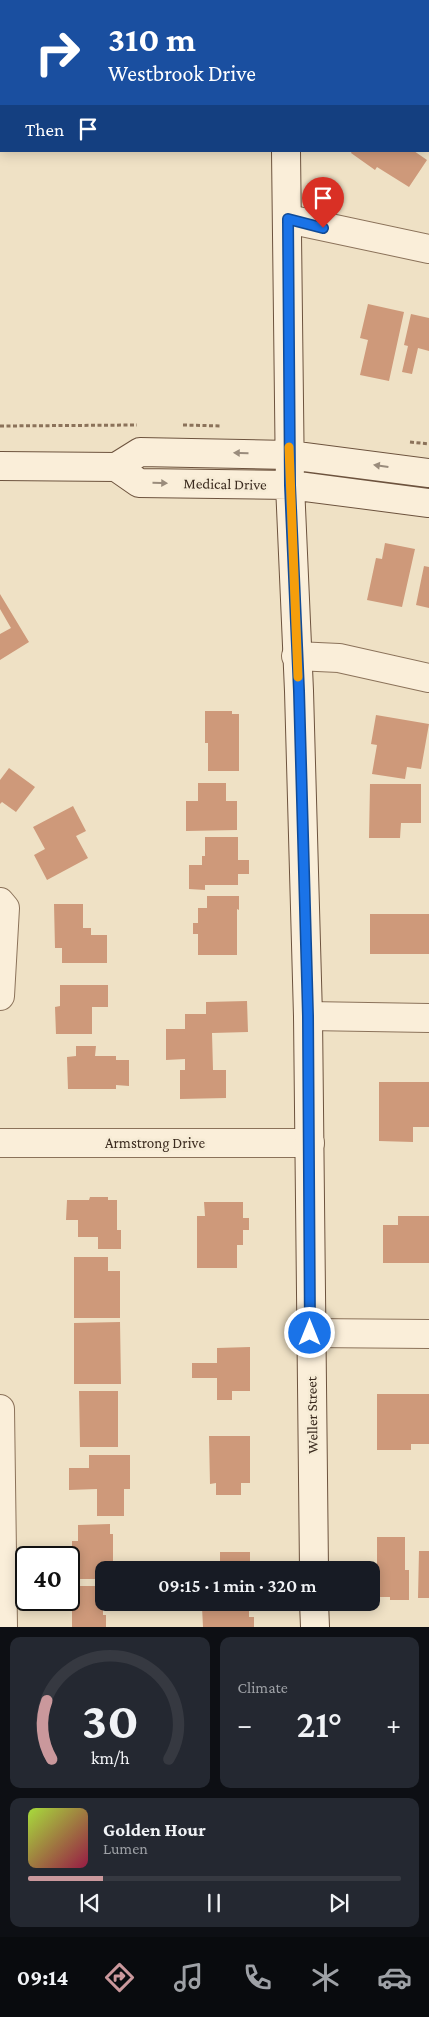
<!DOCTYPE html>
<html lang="en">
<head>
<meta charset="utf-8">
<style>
  :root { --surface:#171b24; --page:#242831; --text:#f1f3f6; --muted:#9ea1a6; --line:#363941; --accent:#ca989c }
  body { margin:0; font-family:"Crimson Pro",serif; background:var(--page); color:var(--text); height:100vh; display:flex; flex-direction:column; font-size:19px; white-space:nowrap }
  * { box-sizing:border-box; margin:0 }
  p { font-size:16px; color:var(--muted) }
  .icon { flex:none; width:28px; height:28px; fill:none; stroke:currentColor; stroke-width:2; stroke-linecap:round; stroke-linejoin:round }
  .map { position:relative; height:1627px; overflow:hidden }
  .sheet { display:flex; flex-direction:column; gap:10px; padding:10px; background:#0d0f14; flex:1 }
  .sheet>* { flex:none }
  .hud { position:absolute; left:0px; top:0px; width:430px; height:152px; box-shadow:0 2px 12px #0003; background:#1a4fa0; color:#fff; overflow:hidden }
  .speed { position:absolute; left:15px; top:1546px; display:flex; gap:10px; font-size:25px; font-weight:700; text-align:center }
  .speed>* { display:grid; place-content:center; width:65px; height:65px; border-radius:50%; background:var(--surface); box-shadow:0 2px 12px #0003; line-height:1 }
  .speed .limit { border:2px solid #111; border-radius:8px; background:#fff; color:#111 }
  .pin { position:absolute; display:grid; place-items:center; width:42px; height:42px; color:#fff; margin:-51px -21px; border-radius:50% 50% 50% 0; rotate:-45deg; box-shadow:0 0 5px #0007 }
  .pin .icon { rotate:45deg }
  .me { position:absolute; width:55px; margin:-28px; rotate:0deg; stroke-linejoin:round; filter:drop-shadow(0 0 4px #0008) }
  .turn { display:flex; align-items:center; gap:18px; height:105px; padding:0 25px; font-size:22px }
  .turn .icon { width:65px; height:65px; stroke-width:2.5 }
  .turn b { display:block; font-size:35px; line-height:42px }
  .then { display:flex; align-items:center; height:48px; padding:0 25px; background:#0003; gap:10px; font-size:19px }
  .big { font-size:38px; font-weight:600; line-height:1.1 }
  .sheet .widget { flex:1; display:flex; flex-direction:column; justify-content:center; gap:8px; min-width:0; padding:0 18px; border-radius:10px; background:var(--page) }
  .sheet .dial { align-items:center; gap:0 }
  .dial svg { height:130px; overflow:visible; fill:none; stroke:var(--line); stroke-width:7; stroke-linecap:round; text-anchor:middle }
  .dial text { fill:var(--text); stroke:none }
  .song { display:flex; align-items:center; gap:15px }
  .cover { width:60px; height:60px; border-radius:8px; background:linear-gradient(135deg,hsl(80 70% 55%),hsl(340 70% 35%)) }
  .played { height:5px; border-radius:2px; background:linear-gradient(90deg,var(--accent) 20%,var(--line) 20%) }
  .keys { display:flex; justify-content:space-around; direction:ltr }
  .heat { display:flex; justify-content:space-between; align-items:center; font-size:28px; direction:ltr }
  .sheet .tiles { flex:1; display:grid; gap:10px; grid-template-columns:1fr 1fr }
  .widget:last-child { grid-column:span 2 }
  .trip { position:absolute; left:95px; top:1561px; width:285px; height:50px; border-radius:10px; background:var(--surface); box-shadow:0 2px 12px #0003; font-weight:600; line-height:50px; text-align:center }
  .tab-bar { display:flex; height:80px; justify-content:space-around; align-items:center; background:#090b0e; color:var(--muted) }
  .tab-bar .icon { width:35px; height:35px }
  .tab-bar .current { color:var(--accent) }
  .tab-bar b { font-size:22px; color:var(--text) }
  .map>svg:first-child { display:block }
  .building { fill:#ce997a }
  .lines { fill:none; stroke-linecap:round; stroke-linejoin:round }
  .street-casing { stroke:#8b725a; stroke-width:30 }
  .secondary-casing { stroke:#6d533e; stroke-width:30 }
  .path { stroke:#8b725a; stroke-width:3; stroke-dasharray:4 2.5; stroke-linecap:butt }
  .street { stroke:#faeed9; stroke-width:28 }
  .secondary { stroke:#faeed9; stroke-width:28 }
  .oneway { fill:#9a8c7c }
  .route-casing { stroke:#114b97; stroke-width:12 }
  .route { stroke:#1a73e8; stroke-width:9 }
  .slow { stroke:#f59e0b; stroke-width:9 }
  .labels { text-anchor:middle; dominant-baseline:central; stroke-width:5; stroke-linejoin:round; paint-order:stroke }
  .street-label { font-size:15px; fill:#3b2b1f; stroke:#f6ebd5 }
</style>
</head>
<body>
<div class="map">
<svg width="429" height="1627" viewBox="0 0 429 1627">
  <rect width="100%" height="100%" fill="#efe1c5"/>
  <path class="building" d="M 352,151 L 414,151 L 427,160 L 409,187 L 377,167 L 375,170 L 351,153 Z
    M 368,304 L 404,312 L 389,381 L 360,375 L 368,340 L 360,338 Z
    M 411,314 L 429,318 L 429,351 L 418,348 L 412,374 L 402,372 L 408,346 L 404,345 Z
    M 385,543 L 415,549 L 402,607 L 367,600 L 376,558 L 382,559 Z
    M 424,566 L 429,567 L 429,608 L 416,605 Z
    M 0,594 L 29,642 L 0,660 L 0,634 L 11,628 L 0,609 Z
    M 205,711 L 232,711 L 232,714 L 239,714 L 239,771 L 208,771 L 208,743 L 205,743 Z
    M 376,715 L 429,724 L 421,769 L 407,767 L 405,779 L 372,774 L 377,745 L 371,744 Z
    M 9,768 L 35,787 L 16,812 L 2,802 L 0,804 L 0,780 Z
    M 198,783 L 226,783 L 226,801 L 237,801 L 237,830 L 186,831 L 186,801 L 198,801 Z
    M 370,784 L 421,784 L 421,823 L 401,823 L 400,838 L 369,838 Z
    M 73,806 L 86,831 L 76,836 L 88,858 L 47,880 L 34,855 L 45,849 L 33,827 Z
    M 205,837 L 238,837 L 238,860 L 249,860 L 249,874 L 238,874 L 238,885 L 205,885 L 205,890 L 189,889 L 189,865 L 202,865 L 202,856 L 205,856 Z
    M 207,896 L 239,896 L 239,910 L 237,909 L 237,955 L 198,955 L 198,934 L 193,934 L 193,923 L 198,923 L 198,908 L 207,908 Z
    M 54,904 L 83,904 L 83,928 L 91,928 L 91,935 L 107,935 L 107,963 L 62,963 L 62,948 L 55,948 Z
    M 370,914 L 429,914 L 429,954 L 370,954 Z
    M 60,985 L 108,985 L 108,1007 L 92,1007 L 92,1034 L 56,1034 L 55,1007 L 60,1006 Z
    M 247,1001 L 248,1032 L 212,1033 L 213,1070 L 226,1070 L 226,1098 L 180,1099 L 180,1070 L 185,1070 L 185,1059 L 166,1060 L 166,1029 L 185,1029 L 185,1014 L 206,1014 L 206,1002 Z
    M 76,1046 L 96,1046 L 95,1056 L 116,1056 L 116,1060 L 129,1060 L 129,1086 L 116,1085 L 116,1089 L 68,1089 L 67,1057 L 76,1056 Z
    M 379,1082 L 429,1082 L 429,1127 L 413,1127 L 413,1142 L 379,1141 Z
    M 90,1197 L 108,1197 L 108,1200 L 117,1200 L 117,1230 L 121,1230 L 121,1249 L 98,1249 L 98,1237 L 78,1237 L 78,1220 L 66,1220 L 67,1200 L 89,1200 Z
    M 204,1202 L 243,1202 L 243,1218 L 249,1218 L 249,1230 L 243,1230 L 243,1245 L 237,1245 L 237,1268 L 197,1268 L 197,1216 L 205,1216 Z
    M 398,1216 L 429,1216 L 429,1263 L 383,1263 L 383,1225 L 398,1225 Z
    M 74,1257 L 108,1257 L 108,1271 L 120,1271 L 120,1318 L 74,1318 Z
    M 120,1322 L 121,1384 L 74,1384 L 74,1323 Z
    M 250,1347 L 250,1391 L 232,1391 L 232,1400 L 217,1400 L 217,1378 L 192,1378 L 192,1363 L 217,1363 L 217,1348 Z
    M 79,1391 L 118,1391 L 118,1447 L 80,1447 Z
    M 377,1394 L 429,1394 L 429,1444 L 411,1444 L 411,1450 L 377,1450 Z
    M 209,1436 L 250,1436 L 250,1483 L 241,1483 L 241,1495 L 216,1495 L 216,1483 L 210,1484 Z
    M 89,1455 L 130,1455 L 130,1489 L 124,1489 L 124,1516 L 97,1516 L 97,1489 L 69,1490 L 69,1468 L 89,1468 Z
    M 110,1524 L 110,1534 L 113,1534 L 113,1567 L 111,1567 L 111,1570 L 104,1570 L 104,1579 L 78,1579 L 78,1566 L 72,1566 L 72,1541 L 78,1541 L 78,1525 Z
    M 377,1537 L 405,1537 L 405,1570 L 409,1570 L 409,1600 L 390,1600 L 390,1597 L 377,1597 Z
    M 419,1551 L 429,1551 L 429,1598 L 418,1598 Z
    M 220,1552 L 250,1552 L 250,1570 L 202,1570 L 202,1565 L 220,1565 Z
    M 72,1586 L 103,1586 L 103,1615 L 106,1615 L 106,1627 L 72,1627 Z
    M 202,1607 L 249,1607 L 249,1617 L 254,1617 L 254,1627 L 203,1627 Z"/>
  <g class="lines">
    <g class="street-casing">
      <path id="street" d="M 288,219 L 429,249
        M 296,656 L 339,658 L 429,678
        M 0,902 L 5,908 L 0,996
        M 308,1016 L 429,1018
        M 0,1143 L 310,1143
        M 310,1333 L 429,1334
        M 0,1409 L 3,1627"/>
    </g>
    <g class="secondary-casing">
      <path id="secondary" d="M 281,0 L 281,1
        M 286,151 L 290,485 L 299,691 L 308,1016 L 314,1570
        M 0,466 L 116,467 L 140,452 L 289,455 L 429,473
        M 116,467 L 139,483 L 290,485 L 429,503
        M 314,1602 L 315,1627"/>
    </g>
    <path class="path" d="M 183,425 L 222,426
      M 0,426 L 137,425
      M 410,442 L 429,444"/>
    <use href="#street" class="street"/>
    <use href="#secondary" class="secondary"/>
  </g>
  <defs><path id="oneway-solid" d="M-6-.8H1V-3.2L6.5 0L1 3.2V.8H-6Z" transform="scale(1.25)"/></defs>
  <g class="oneway">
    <use href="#oneway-solid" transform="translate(241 453) rotate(-179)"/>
    <use href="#oneway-solid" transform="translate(381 466) rotate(-172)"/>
    <use href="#oneway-solid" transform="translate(160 483) rotate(1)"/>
  </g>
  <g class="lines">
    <g class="route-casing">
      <path id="route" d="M 310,1333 L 308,1016 L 299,691 L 290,485 L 288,219 L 323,228"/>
    </g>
    <use href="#route" class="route"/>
    <path class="slow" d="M 289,447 L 298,677"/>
  </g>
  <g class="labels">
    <g class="street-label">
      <text transform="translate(225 484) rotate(1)">Medical Drive</text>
      <text x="155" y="1143">Armstrong Drive</text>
      <text transform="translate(312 1415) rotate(-91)">Weller Street</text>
    </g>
  </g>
</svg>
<div class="speed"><div class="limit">40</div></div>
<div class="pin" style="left:323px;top:228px;background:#d93025"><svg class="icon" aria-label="arrive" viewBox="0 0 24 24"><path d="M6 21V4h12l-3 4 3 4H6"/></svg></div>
<svg class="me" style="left:310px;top:1333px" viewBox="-20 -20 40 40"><circle r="17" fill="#1a73e8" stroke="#fff" stroke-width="3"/><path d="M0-11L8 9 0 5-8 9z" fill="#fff"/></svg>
<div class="trip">09:15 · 1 min · 320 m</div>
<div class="hud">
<div class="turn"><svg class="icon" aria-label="right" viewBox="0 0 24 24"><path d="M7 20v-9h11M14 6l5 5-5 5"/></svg><div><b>310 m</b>Westbrook Drive</div></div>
<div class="then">Then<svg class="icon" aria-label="arrive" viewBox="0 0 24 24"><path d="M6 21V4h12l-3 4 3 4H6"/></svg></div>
</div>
</div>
<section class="sheet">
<div class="tiles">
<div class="widget dial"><svg viewBox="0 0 100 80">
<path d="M14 69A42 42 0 1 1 86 69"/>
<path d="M14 69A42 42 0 0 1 11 33" stroke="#ca989c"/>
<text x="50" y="56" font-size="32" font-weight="700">30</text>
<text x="50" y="72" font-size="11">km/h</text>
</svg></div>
<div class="widget"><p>Climate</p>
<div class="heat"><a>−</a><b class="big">21°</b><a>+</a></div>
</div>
<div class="widget">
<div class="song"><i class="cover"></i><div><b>Golden Hour</b><p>Lumen</p></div></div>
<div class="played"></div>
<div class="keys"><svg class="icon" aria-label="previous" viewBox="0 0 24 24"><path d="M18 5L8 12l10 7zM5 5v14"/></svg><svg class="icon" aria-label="pause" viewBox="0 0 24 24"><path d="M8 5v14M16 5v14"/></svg><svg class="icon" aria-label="next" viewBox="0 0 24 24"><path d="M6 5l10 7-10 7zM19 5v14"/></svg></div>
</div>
</div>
</section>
<nav class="tab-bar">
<b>09:14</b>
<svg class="icon current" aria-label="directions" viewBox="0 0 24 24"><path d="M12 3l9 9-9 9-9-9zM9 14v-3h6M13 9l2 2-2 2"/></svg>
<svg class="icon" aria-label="music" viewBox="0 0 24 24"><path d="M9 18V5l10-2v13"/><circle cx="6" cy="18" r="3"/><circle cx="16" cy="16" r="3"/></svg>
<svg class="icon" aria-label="phone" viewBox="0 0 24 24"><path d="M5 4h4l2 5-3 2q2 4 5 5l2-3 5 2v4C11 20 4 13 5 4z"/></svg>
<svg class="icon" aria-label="climate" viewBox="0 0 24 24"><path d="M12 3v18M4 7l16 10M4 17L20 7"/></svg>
<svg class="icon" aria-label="car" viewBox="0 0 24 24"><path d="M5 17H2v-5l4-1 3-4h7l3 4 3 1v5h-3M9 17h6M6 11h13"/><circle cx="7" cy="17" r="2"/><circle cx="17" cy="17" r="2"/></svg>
</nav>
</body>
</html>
